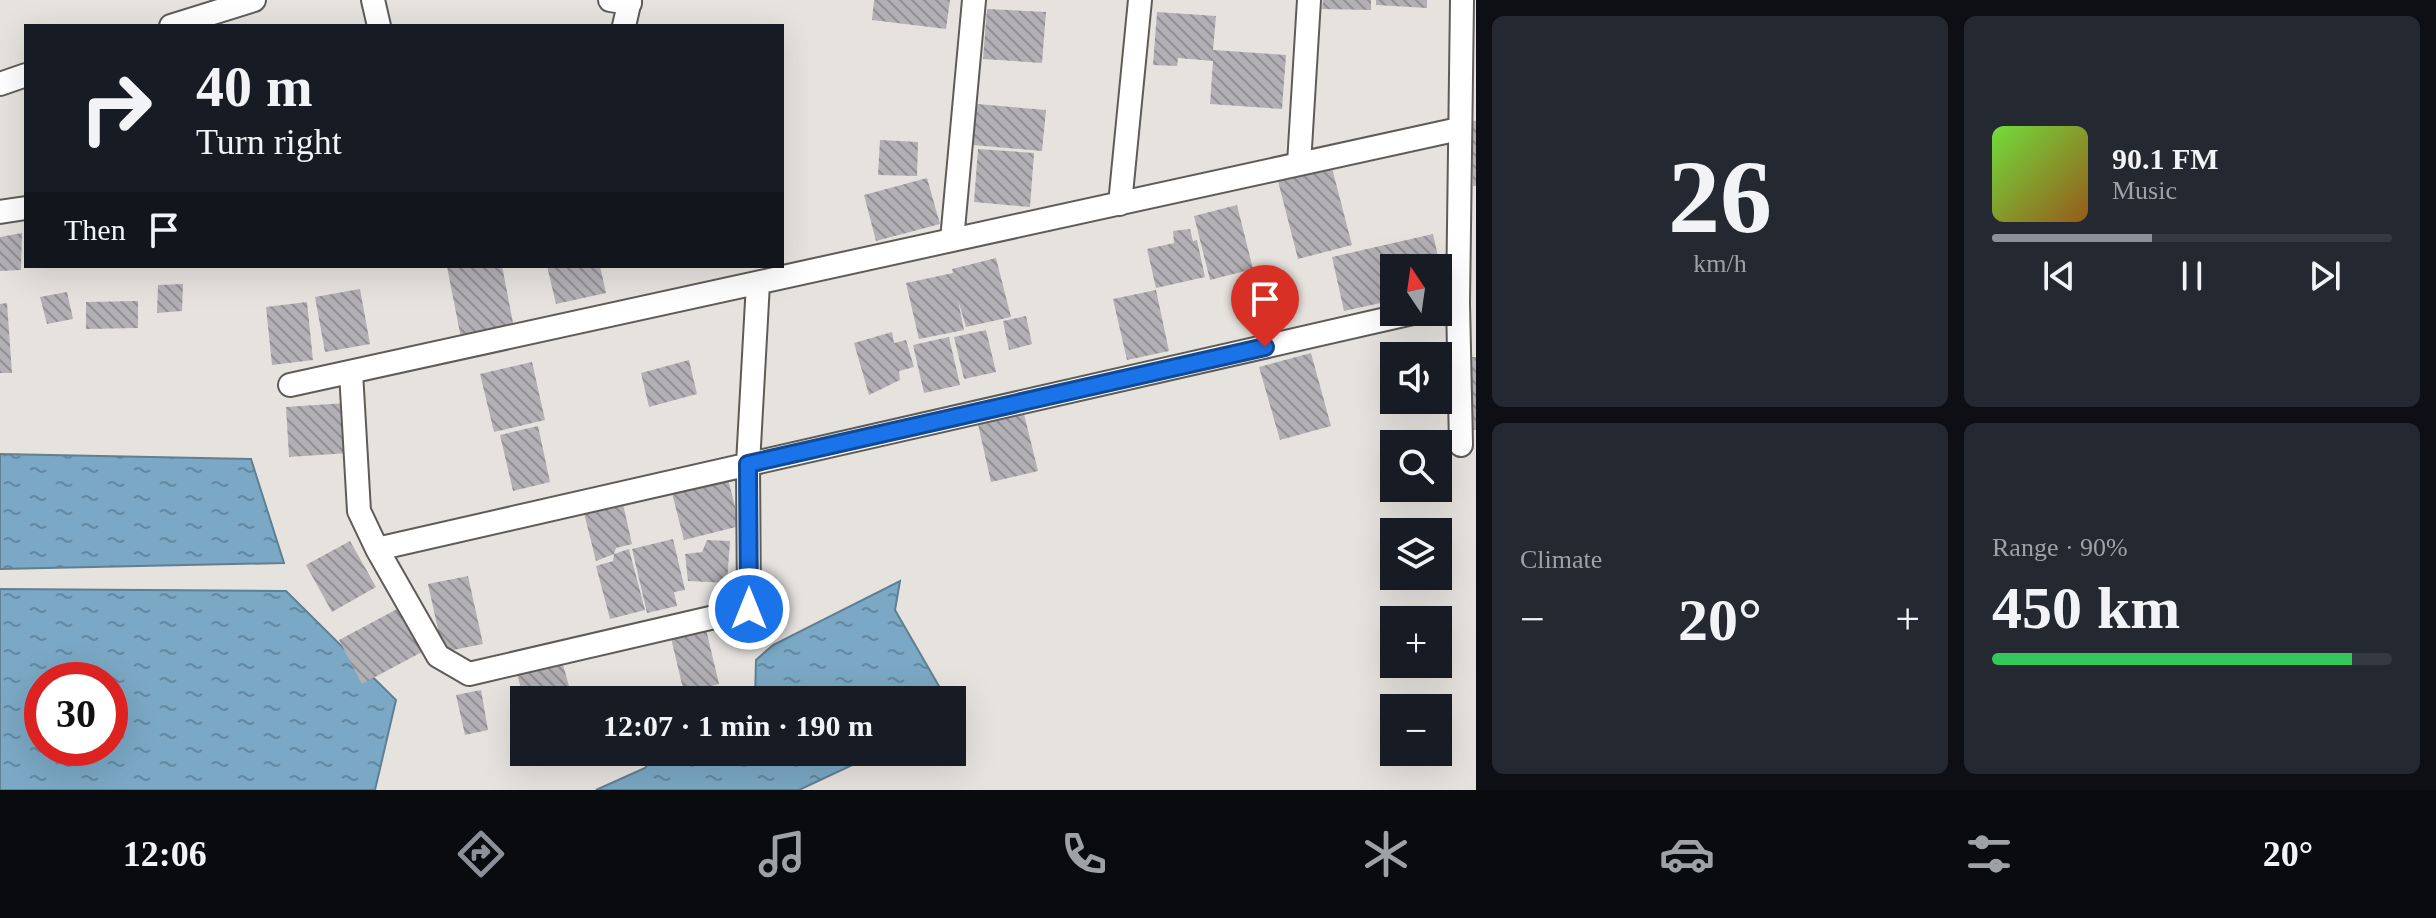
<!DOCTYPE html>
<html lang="en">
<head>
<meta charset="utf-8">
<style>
  :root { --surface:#171b24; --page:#242831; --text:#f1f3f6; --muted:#9ea1a6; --line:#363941; --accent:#8c9099 }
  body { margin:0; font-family:Georgia,serif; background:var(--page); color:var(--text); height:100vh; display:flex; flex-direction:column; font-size:30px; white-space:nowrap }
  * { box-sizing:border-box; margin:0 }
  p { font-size:26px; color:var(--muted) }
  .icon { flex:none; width:44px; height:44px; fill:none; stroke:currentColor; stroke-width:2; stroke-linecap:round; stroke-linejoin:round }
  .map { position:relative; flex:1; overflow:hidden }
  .sheet { display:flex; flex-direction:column; gap:16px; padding:16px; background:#0d0f14; width:960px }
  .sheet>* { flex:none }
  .hud { position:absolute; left:24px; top:24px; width:760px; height:244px; border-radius:0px; box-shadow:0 8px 32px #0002; background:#171b24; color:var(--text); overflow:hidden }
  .needle { width:52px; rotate:347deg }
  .buttons { position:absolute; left:1380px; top:254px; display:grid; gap:16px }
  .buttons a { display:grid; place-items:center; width:72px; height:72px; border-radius:0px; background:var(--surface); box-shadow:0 8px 32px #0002; font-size:40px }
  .speed { position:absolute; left:24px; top:662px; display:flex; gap:16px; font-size:40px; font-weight:700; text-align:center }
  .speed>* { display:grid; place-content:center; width:104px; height:104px; border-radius:50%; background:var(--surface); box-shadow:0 8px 32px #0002; line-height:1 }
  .speed .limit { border:12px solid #d22; background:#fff; color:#111 }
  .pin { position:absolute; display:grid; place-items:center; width:68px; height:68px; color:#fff; margin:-82px -34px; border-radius:50% 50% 50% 0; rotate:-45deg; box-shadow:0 0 8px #0007 }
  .pin .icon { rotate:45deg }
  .me { position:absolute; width:88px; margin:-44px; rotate:0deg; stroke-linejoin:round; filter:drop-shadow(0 0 6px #0008) }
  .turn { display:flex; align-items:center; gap:28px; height:168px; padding:0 40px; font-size:36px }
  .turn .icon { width:104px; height:104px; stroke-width:2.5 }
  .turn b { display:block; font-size:56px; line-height:68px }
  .then { display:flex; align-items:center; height:76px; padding:0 40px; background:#0003; gap:16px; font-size:30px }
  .big { font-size:60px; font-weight:800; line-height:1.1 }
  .sheet .widget { flex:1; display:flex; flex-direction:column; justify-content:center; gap:12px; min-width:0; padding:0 28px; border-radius:12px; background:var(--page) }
  .sheet .dial { align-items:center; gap:0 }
  .dial b { font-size:104px; line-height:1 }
  .song { display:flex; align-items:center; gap:24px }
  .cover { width:96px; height:96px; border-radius:12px; background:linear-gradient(135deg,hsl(100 70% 55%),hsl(30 70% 35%)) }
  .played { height:8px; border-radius:4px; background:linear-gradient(90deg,var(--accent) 40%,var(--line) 40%) }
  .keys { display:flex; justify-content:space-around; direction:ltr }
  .heat { display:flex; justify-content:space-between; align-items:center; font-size:44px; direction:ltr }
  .charge { height:12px; border-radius:6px; background:linear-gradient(90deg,#34c759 90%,var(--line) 0) }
  .sheet .tiles { flex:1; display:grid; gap:16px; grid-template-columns:repeat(2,1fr) }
  .trip { position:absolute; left:510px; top:686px; width:456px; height:80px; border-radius:0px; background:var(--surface); box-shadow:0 8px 32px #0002; font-weight:800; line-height:80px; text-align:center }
  .tabs { display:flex; height:128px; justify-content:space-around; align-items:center; background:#090b0e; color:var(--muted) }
  .tabs .icon { width:56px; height:56px }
  .tabs .active { color:var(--accent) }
  .tabs b { font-size:36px; color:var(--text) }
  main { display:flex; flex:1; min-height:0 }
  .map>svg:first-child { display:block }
  .water { fill:url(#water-ripples); stroke:#5f7f92; stroke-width:2; fill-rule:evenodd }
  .building { fill:url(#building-back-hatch) }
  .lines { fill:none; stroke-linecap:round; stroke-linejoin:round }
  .street-casing { stroke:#5f5c58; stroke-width:26 }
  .street { stroke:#fff; stroke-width:22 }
  .route-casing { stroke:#114b97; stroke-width:20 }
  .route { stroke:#1a73e8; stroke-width:14 }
</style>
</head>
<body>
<main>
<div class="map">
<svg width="1476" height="790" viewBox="0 0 1476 790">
  <defs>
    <pattern id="water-ripples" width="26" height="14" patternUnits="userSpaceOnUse" patternTransform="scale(2)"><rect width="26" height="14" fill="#7ba8c5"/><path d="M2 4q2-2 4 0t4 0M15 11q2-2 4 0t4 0" fill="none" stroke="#64889f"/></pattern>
    <pattern id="building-back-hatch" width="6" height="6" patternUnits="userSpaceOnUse" patternTransform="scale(2)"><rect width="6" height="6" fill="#b2b0b5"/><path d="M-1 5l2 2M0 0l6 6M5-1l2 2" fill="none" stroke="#908f92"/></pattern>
  </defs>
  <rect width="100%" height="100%" fill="#e6e3df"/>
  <path class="water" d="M 0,454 L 251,459 L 284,563 L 0,569 Z
    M 900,581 L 895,610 L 947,700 L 755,700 L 756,660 L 773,645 Z
    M 0,589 L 286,591 L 396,700 L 375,790 L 0,790 ZM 42,680 L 110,680 L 110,748 L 42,748 Z
    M 658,752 L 880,752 L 799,790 L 596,790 L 645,768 Z"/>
  <path class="building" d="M 874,0 L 950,0 L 946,29 L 872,20 Z
    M 1323,0 L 1371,0 L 1371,10 L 1322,9 Z
    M 1376,0 L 1427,0 L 1427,8 L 1376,5 Z
    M 987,9 L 1046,12 L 1042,63 L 983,59 Z
    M 1157,12 L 1216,16 L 1213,50 L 1286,55 L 1282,109 L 1210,104 L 1213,61 L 1178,58 L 1177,66 L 1153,65 Z
    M 977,104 L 1046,110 L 1042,151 L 973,145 Z
    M 1472,121 L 1476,121 L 1476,186 L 1473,186 Z
    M 880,140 L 918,142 L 917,176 L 878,175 Z
    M 978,149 L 1034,153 L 1030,207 L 974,202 Z
    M 1332,168 L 1352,245 L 1298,259 L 1278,181 Z
    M 927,178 L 940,224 L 876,241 L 864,195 Z
    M 1237,205 L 1253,269 L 1210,280 L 1194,216 Z
    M 1190,229 L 1193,241 L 1197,240 L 1205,277 L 1156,288 L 1147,249 L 1174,243 L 1173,231 Z
    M 22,233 L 21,270 L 0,271 L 0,237 Z
    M 1433,234 L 1445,288 L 1438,290 L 1438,268 L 1394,268 L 1394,300 L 1344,311 L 1332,257 Z
    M 996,258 L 1011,317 L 966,327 L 958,300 L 964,330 L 919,339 L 906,283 L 953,273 L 952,269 Z
    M 454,266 L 502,266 L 514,328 L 461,338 L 447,267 Z
    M 547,266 L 600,266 L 606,293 L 556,304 Z
    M 183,284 L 182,311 L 157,313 L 158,285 Z
    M 360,289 L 370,344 L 325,352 L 315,297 Z
    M 1156,290 L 1169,351 L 1127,360 L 1113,299 Z
    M 67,292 L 73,319 L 47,324 L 40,297 Z
    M 138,301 L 138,328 L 86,329 L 86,302 Z
    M 307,302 L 313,360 L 272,365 L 266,307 Z
    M 7,303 L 12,373 L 0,373 L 0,304 Z
    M 1026,316 L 1032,344 L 1009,350 L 1003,321 Z
    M 986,330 L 996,372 L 964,379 L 954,337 Z
    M 892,332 L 894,343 L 906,340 L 914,367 L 899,371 L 900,380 L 869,395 L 854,343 Z
    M 949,337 L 960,385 L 924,393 L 913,345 Z
    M 1311,353 L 1331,426 L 1280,440 L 1259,367 Z
    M 1468,357 L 1476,357 L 1476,430 L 1466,429 Z
    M 689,360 L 697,394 L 649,407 L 641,373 Z
    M 532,362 L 545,420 L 494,432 L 480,374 Z
    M 345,403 L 349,453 L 289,457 L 286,407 Z
    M 1024,414 L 1038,471 L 991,482 L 978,424 Z
    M 538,426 L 550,482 L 513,491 L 500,435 Z
    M 728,479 L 740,526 L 684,540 L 672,493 Z
    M 623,504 L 632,544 L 616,548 L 614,554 L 596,561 L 584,513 Z
    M 673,539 L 685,590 L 674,592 L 677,606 L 647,613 L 632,549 Z
    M 707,540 L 730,541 L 727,583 L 688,581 L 685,554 L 702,552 Z
    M 350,541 L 376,587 L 332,612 L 306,565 Z
    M 629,549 L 645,610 L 610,619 L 596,566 L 613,561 L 614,554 Z
    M 468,576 L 483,644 L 443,652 L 428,584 Z
    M 399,608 L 422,652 L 362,684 L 339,640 Z
    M 705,625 L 719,684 L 684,693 L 670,634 Z
    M 561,658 L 573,700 L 524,700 L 516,670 Z
    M 481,690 L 488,730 L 465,735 L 456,695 Z"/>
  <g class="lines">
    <g class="street-casing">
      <path id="street" d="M 373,0 L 379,26
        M 610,0 L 630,3
        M 171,26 L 254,0
        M 624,26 L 630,0
        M 0,84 L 26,75
        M 1299,164 L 1309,0
        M 1120,204 L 1140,0
        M 0,212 L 26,208
        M 952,240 L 974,0
        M 351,372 L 359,511 L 377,549 L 438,656 L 469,674 L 749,609 L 748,464 L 758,283
        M 290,385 L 1459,129
        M 1461,445 L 1458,303 L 1462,0
        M 377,549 L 1417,312"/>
    </g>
    <use href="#street" class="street"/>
  </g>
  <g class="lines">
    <g class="route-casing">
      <path id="route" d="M 749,609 L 748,464 L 1265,347"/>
    </g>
    <use href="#route" class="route"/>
  </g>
</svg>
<div class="buttons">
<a><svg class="needle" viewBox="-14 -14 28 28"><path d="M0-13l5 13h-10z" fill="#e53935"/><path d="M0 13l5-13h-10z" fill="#9ea1a6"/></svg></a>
<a><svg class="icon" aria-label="sound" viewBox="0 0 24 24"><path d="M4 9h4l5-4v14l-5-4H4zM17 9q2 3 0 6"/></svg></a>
<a><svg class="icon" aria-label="search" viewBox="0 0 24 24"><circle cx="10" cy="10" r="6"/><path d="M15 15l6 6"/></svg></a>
<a><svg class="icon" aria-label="layers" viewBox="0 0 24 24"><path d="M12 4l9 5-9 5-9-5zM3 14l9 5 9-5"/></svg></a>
<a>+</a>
<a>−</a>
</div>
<div class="speed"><div class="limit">30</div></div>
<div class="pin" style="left:1265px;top:347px;background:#d93025"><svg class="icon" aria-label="arrive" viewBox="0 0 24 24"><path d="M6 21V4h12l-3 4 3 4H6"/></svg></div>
<svg class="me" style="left:749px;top:609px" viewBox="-20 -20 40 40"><circle r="17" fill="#1a73e8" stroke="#fff" stroke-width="3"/><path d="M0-11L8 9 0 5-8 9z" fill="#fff"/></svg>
<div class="trip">12:07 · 1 min · 190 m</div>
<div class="hud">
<div class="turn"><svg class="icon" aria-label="right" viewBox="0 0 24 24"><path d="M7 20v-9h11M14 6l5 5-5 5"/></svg><div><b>40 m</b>Turn right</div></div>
<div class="then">Then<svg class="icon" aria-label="arrive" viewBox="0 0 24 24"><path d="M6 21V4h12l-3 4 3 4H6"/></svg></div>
</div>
</div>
<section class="sheet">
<div class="tiles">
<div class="widget dial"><b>26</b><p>km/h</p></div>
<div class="widget">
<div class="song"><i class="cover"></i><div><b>90.1 FM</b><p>Music</p></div></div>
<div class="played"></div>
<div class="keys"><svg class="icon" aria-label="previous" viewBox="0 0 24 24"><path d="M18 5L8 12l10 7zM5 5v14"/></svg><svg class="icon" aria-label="pause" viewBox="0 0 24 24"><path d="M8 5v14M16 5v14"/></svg><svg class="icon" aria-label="next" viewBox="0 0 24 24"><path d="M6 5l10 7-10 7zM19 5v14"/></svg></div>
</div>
<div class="widget"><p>Climate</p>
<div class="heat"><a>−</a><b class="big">20°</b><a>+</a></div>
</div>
<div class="widget"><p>Range · 90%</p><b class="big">450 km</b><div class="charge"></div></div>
</div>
</section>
</main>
<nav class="tabs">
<b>12:06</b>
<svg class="icon active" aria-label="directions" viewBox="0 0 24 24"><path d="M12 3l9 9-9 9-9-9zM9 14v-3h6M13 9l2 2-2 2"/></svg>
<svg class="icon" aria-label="music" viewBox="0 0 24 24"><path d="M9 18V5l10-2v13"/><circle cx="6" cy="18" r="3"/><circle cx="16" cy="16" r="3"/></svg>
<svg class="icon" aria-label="phone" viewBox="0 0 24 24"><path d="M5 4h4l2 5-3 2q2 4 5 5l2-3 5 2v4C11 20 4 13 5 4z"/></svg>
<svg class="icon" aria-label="climate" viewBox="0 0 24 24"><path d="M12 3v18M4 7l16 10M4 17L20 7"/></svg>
<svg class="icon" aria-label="car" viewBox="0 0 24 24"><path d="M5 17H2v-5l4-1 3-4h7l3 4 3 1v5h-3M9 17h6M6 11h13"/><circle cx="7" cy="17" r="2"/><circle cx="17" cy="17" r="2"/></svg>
<svg class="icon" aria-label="filters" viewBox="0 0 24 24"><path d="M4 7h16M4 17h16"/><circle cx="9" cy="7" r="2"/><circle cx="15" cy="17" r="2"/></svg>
<b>20°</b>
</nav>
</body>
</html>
